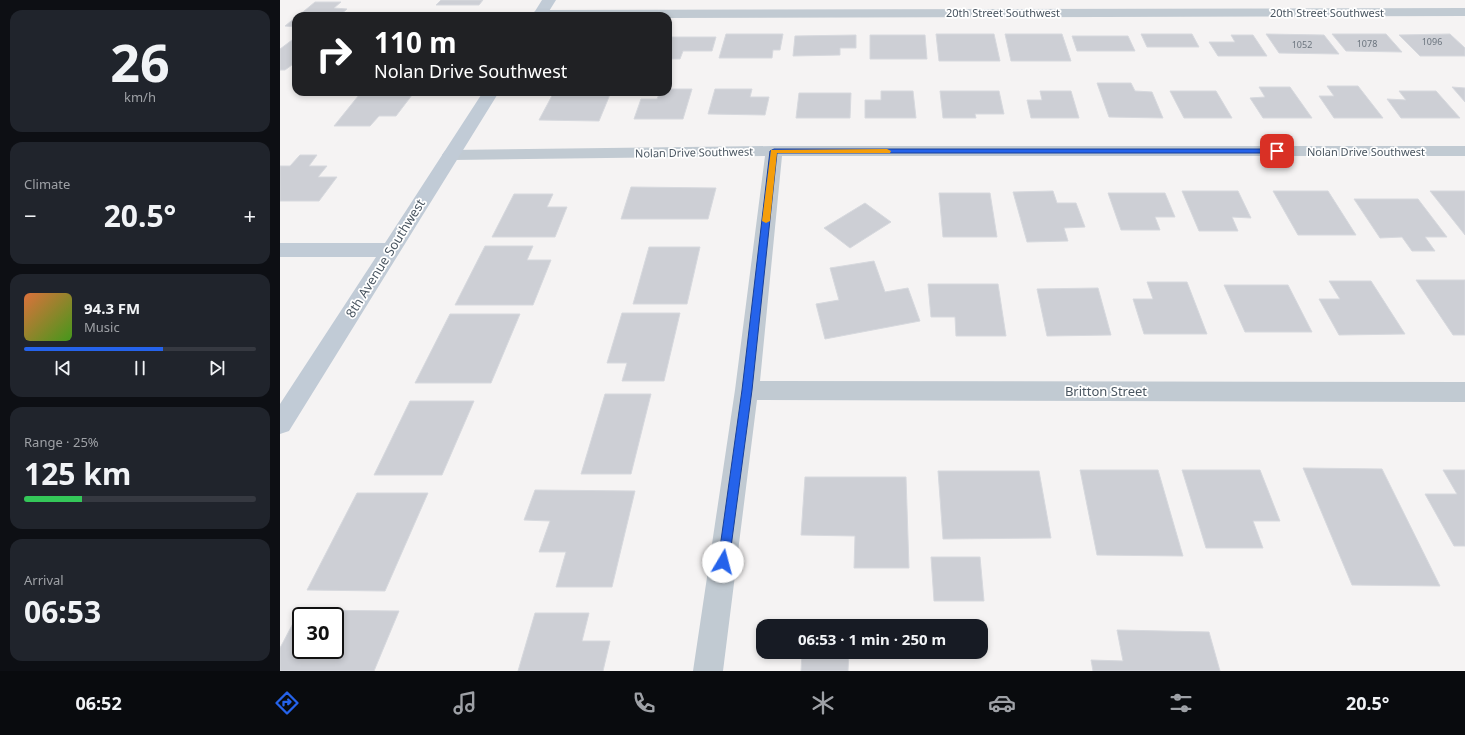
<!DOCTYPE html>
<html lang="en">
<head>
<meta charset="utf-8">
<style>
  :root { --surface:#171b24; --page:#20242c; --text:#f1f3f6; --muted:#9ea1a6; --line:#363941; --accent:#2563eb }
  body { margin:0; font-family:"Noto Sans",sans-serif; background:var(--page); color:var(--text); height:100vh; display:flex; flex-direction:column; font-size:15px; white-space:nowrap }
  * { box-sizing:border-box; margin:0 }
  p { font-size:13px; color:var(--muted) }
  .icon { flex:none; width:22px; height:22px; fill:none; stroke:currentColor; stroke-width:2; stroke-linecap:round; stroke-linejoin:round }
  .map { position:relative; flex:1; overflow:hidden }
  .panel { display:flex; flex-direction:column; gap:10px; padding:10px; background:#0d0f14; width:280px }
  .panel>* { flex:none }
  .guide { position:absolute; left:12px; top:12px; width:380px; height:84px; border-radius:12px; box-shadow:0 2px 6px #0003; background:#202124; color:#fff; overflow:hidden }
  .speed { position:absolute; left:12px; top:607px; display:flex; gap:8px; font-size:20px; font-weight:700; text-align:center }
  .speed>* { display:grid; place-content:center; width:52px; height:52px; border-radius:50%; background:var(--surface); box-shadow:0 2px 6px #0003; line-height:1 }
  .speed .limit { border:2px solid #111; border-radius:6px; background:#fff; color:#111 }
  .pin { position:absolute; display:grid; place-items:center; width:34px; height:34px; color:#fff; margin:-17px; border-radius:8px; box-shadow:0 2px 6px #0006 }
  .me { position:absolute; width:44px; margin:-22px; rotate:8deg; stroke-linejoin:round; filter:drop-shadow(0 0 3px #0008) }
  .turn { display:flex; align-items:center; gap:14px; height:84px; padding:0 16px; font-size:18px }
  .turn .icon { width:52px; height:52px; stroke-width:2.5 }
  .turn b { display:block; font-size:28px; line-height:34px }
  .big { font-size:30px; font-weight:700; line-height:1.1 }
  .panel .tile { flex:1; display:flex; flex-direction:column; justify-content:center; gap:6px; min-width:0; padding:0 14px; border-radius:12px; background:var(--page) }
  .panel .dial { align-items:center; gap:0 }
  .dial b { font-size:52px; line-height:1 }
  .song { display:flex; align-items:center; gap:12px }
  .cover { width:48px; height:48px; border-radius:6px; background:linear-gradient(135deg,hsl(20 70% 55%),hsl(100 70% 35%)) }
  .played { height:4px; border-radius:2px; background:linear-gradient(90deg,var(--accent) 60%,var(--line) 60%) }
  .keys { display:flex; justify-content:space-around; direction:ltr }
  .heat { display:flex; justify-content:space-between; align-items:center; font-size:22px; direction:ltr }
  .charge { height:6px; border-radius:3px; background:linear-gradient(90deg,#34c759 25%,var(--line) 0) }
  .trip { position:absolute; left:476px; top:619px; width:232px; height:40px; border-radius:12px; background:var(--surface); box-shadow:0 2px 6px #0003; font-weight:700; line-height:40px; text-align:center }
  .menu { display:flex; height:64px; justify-content:space-around; align-items:center; background:#090b0e; color:var(--muted) }
  .menu .icon { width:28px; height:28px }
  .menu .selected { color:var(--accent) }
  .menu b { font-size:18px; color:var(--text) }
  main { display:flex; flex:1; min-height:0 }
  .map>svg:first-child { display:block }
  .building { fill:#cdcfd5; stroke:#d7d9de; fill-rule:evenodd }
  .lines { fill:none; stroke-linecap:round; stroke-linejoin:round }
  .street { fill:#c1cad2; fill-rule:evenodd }
  .secondary { fill:#c1cbd6; fill-rule:evenodd }
  .route { fill:#2563eb; stroke:#184099 }
  .slow { fill:#f59e0b }
  .labels { text-anchor:middle; dominant-baseline:central; stroke-width:3.5; stroke-linejoin:round; paint-order:stroke }
  .far-number-label { font-size:9px; fill:#6b747e }
  .far-street-label { font-size:11px; fill:#4a5661; stroke:#fff }
  .street-label { font-size:13px; fill:#4a5661; stroke:#fff }
</style>
</head>
<body>
<main>
<section class="panel">
<div class="tile dial"><b>26</b><p>km/h</p></div>
<div class="tile"><p>Climate</p>
<div class="heat"><a>−</a><b class="big">20.5°</b><a>+</a></div>
</div>
<div class="tile">
<div class="song"><i class="cover"></i><div><b>94.3 FM</b><p>Music</p></div></div>
<div class="played"></div>
<div class="keys"><svg class="icon" aria-label="previous" viewBox="0 0 24 24"><path d="M18 5L8 12l10 7zM5 5v14"/></svg><svg class="icon" aria-label="pause" viewBox="0 0 24 24"><path d="M8 5v14M16 5v14"/></svg><svg class="icon" aria-label="next" viewBox="0 0 24 24"><path d="M6 5l10 7-10 7zM19 5v14"/></svg></div>
</div>
<div class="tile"><p>Range · 25%</p><b class="big">125 km</b><div class="charge"></div></div>
<div class="tile"><p>Arrival</p><b class="big">06:53</b></div>
</section>
<div class="map">
<svg width="1185" height="671" viewBox="0 0 1185 671">
  <rect width="100%" height="100%" fill="#f5f3f3"/>
  <path class="building" d="M 161,0 L 203,0 L 199,5 L 156,5 Z
    M 35,2 L 61,2 L 54,8 L 67,9 L 59,16 L 18,16 Z
    M 158,15 L 192,15 L 157,16 Z
    M 16,17 L 16,27 L 5,26 Z
    M 446,34 L 503,34 L 500,50 L 493,50 L 492,58 L 439,58 Z
    M 656,34 L 714,34 L 720,61 L 659,61 Z
    M 725,34 L 782,34 L 791,61 L 731,61 Z
    M 861,34 L 912,34 L 919,47 L 867,47 Z
    M 986,34 L 1044,35 L 1059,54 L 999,53 Z
    M 1052,34 L 1106,34 L 1122,52 L 1066,51 Z
    M 1170,34 L 1185,48 L 1185,56 L 1140,56 L 1119,35 Z
    M 576,35 L 576,48 L 560,48 L 560,55 L 513,56 L 515,36 Z
    M 590,35 L 645,35 L 647,59 L 590,59 Z
    M 951,35 L 973,35 L 987,56 L 938,56 L 929,42 L 955,42 Z
    M 792,36 L 848,36 L 855,51 L 797,51 Z
    M 16,37 L 16,62 L 5,70 L 0,70 L 0,49 Z
    M 388,37 L 436,37 L 432,51 L 403,51 L 400,59 L 388,59 Z
    M 817,83 L 851,83 L 855,91 L 872,92 L 883,118 L 829,117 Z
    M 1047,86 L 1078,86 L 1103,118 L 1054,118 L 1039,96 L 1054,96 Z
    M 979,87 L 1010,87 L 1032,118 L 983,118 L 970,98 L 985,97 Z
    M 1172,87 L 1185,88 L 1185,102 Z
    M 388,89 L 412,89 L 403,119 L 354,119 L 361,99 L 377,99 L 380,92 L 388,92 Z
    M 435,89 L 472,89 L 470,97 L 489,97 L 485,115 L 428,114 Z
    M 601,91 L 633,91 L 636,118 L 585,118 L 585,100 L 601,100 Z
    M 660,91 L 719,91 L 724,114 L 695,114 L 696,118 L 663,118 Z
    M 760,91 L 791,91 L 799,118 L 751,118 L 747,100 L 762,100 Z
    M 890,91 L 936,91 L 952,118 L 904,118 Z
    M 1119,91 L 1156,91 L 1180,118 L 1121,118 L 1107,99 L 1126,100 Z
    M 274,92 L 331,92 L 319,121 L 259,120 Z
    M 519,93 L 571,93 L 570,118 L 516,118 Z
    M 79,95 L 132,95 L 116,116 L 99,116 L 90,126 L 54,126 Z
    M 20,155 L 37,155 L 29,166 L 47,166 L 38,177 L 57,177 L 39,201 L 0,201 L 0,166 L 10,166 Z
    M 351,187 L 436,188 L 428,219 L 341,219 Z
    M 773,191 L 777,203 L 796,203 L 805,227 L 784,228 L 788,241 L 747,242 L 733,192 Z
    M 902,191 L 958,191 L 971,218 L 952,217 L 958,231 L 919,231 Z
    M 993,191 L 1048,191 L 1076,235 L 1018,235 Z
    M 1150,191 L 1185,191 L 1185,235 Z
    M 659,193 L 710,193 L 717,237 L 663,237 Z
    M 828,193 L 885,193 L 895,217 L 875,217 L 880,230 L 841,230 Z
    M 234,194 L 273,194 L 267,207 L 287,207 L 275,237 L 212,237 Z
    M 1074,199 L 1138,199 L 1167,237 L 1145,237 L 1155,251 L 1132,251 L 1122,237 L 1100,238 Z
    M 585,203 L 611,222 L 570,248 L 544,228 Z
    M 205,246 L 253,246 L 247,260 L 271,260 L 253,305 L 175,305 Z
    M 369,247 L 420,247 L 407,304 L 353,304 Z
    M 594,261 L 605,292 L 628,288 L 640,321 L 545,339 L 536,304 L 559,300 L 550,268 Z
    M 1136,280 L 1185,280 L 1185,335 L 1173,335 Z
    M 1049,281 L 1091,281 L 1125,334 L 1059,335 L 1039,299 L 1060,299 Z
    M 867,282 L 907,282 L 927,334 L 864,334 L 853,299 L 873,299 Z
    M 648,284 L 718,284 L 726,336 L 676,336 L 675,317 L 651,317 Z
    M 944,285 L 1008,285 L 1032,332 L 965,332 Z
    M 818,288 L 831,335 L 767,336 L 757,289 Z
    M 342,313 L 400,313 L 384,381 L 342,381 L 347,363 L 327,363 Z
    M 170,314 L 240,314 L 211,383 L 135,383 Z
    M 325,394 L 371,394 L 351,474 L 301,474 Z
    M 130,401 L 194,401 L 162,475 L 94,475 Z
    M 1023,468 L 1102,469 L 1160,586 L 1072,585 Z
    M 800,470 L 878,470 L 903,556 L 817,555 Z
    M 902,470 L 980,470 L 1000,521 L 973,521 L 983,548 L 926,548 Z
    M 1163,470 L 1185,470 L 1185,546 L 1174,546 L 1145,494 L 1177,494 Z
    M 658,471 L 759,471 L 771,538 L 663,539 Z
    M 525,477 L 626,477 L 629,568 L 574,568 L 575,536 L 521,535 Z
    M 255,490 L 355,491 L 332,587 L 276,587 L 286,552 L 259,552 L 270,521 L 244,520 Z
    M 77,493 L 148,493 L 105,591 L 27,590 Z
    M 651,557 L 700,557 L 704,601 L 654,601 Z
    M 20,610 L 119,611 L 94,671 L 0,671 L 0,648 ZM 21,616 L 55,616 L 55,650 L 21,650 Z
    M 255,613 L 309,613 L 302,641 L 330,641 L 323,671 L 238,671 Z
    M 524,624 L 570,625 L 524,626 Z
    M 837,630 L 929,632 L 940,671 L 813,671 L 811,660 L 843,661 Z
    M 522,652 L 569,652 L 568,671 L 521,671 Z"/>
  <g class="lines">
    <path class="street" d="M 1185,8 L 1185,16 L 388,18 L 388,16 L 254,16 L 253,14 L 255,11 L 260,10 Z
      M 494,146 L 1185,146 L 1185,156 L 502,156 L 480,381 L 1185,382 L 1185,402 L 477,400 L 443,671 L 413,671 L 455,390 L 485,156 L 171,160 L 165,159 L 162,155 L 165,151 L 171,150 Z"/>
    <path class="secondary" d="M 262,0 L 276,0 L 266,16 L 252,16 Z
      M 203,92 L 219,92 L 9,431 L 0,434 L 0,404 L 96,257 L 0,257 L 0,243 L 105,243 Z"/>
  </g>
  <path class="route" d="M 494,149 L 997,149 L 1000,151 L 997,153 L 497,153 L 472,390 L 449,562 L 447,566 L 443,567 L 439,566 L 438,562 L 462,390 L 490,151 Z"/>
  <path class="slow" d="M 607,149 L 611,151 L 610,153 L 497,153 L 490,221 L 486,223 L 482,221 L 491,150 Z"/>
  <g class="labels">
    <g class="far-number-label">
      <text x="1152" y="41">1096</text>
      <text x="1087" y="43">1078</text>
      <text x="1022" y="44">1052</text>
    </g>
    <g class="far-street-label">
      <text x="723" y="12">20th Street Southwest</text>
      <text x="1047" y="12">20th Street Southwest</text>
      <text x="1086" y="151">Nolan Drive Southwest</text>
      <text transform="translate(414 152) rotate(-1)">Nolan Drive Southwest</text>
    </g>
    <g class="street-label">
      <text transform="translate(105 258) rotate(-58)">8th Avenue Southwest</text>
      <text x="826" y="391">Britton Street</text>
    </g>
  </g>
</svg>
<div class="speed"><div class="limit">30</div></div>
<div class="pin" style="left:997px;top:151px;background:#d93025"><svg class="icon" aria-label="arrive" viewBox="0 0 24 24"><path d="M6 21V4h12l-3 4 3 4H6"/></svg></div>
<svg class="me" style="left:443px;top:562px" viewBox="-20 -20 40 40"><circle r="19" fill="#fff"/><path d="M0-13L10 11 0 6-10 11z" fill="#2563eb"/></svg>
<div class="trip">06:53 · 1 min · 250 m</div>
<div class="guide">
<div class="turn"><svg class="icon" aria-label="right" viewBox="0 0 24 24"><path d="M7 20v-9h11M14 6l5 5-5 5"/></svg><div><b>110 m</b>Nolan Drive Southwest</div></div>
</div>
</div>
</main>
<nav class="menu">
<b>06:52</b>
<svg class="icon selected" aria-label="directions" viewBox="0 0 24 24"><path d="M12 3l9 9-9 9-9-9zM9 14v-3h6M13 9l2 2-2 2"/></svg>
<svg class="icon" aria-label="music" viewBox="0 0 24 24"><path d="M9 18V5l10-2v13"/><circle cx="6" cy="18" r="3"/><circle cx="16" cy="16" r="3"/></svg>
<svg class="icon" aria-label="phone" viewBox="0 0 24 24"><path d="M5 4h4l2 5-3 2q2 4 5 5l2-3 5 2v4C11 20 4 13 5 4z"/></svg>
<svg class="icon" aria-label="climate" viewBox="0 0 24 24"><path d="M12 3v18M4 7l16 10M4 17L20 7"/></svg>
<svg class="icon" aria-label="car" viewBox="0 0 24 24"><path d="M5 17H2v-5l4-1 3-4h7l3 4 3 1v5h-3M9 17h6M6 11h13"/><circle cx="7" cy="17" r="2"/><circle cx="17" cy="17" r="2"/></svg>
<svg class="icon" aria-label="filters" viewBox="0 0 24 24"><path d="M4 7h16M4 17h16"/><circle cx="9" cy="7" r="2"/><circle cx="15" cy="17" r="2"/></svg>
<b>20.5°</b>
</nav>
</body>
</html>
